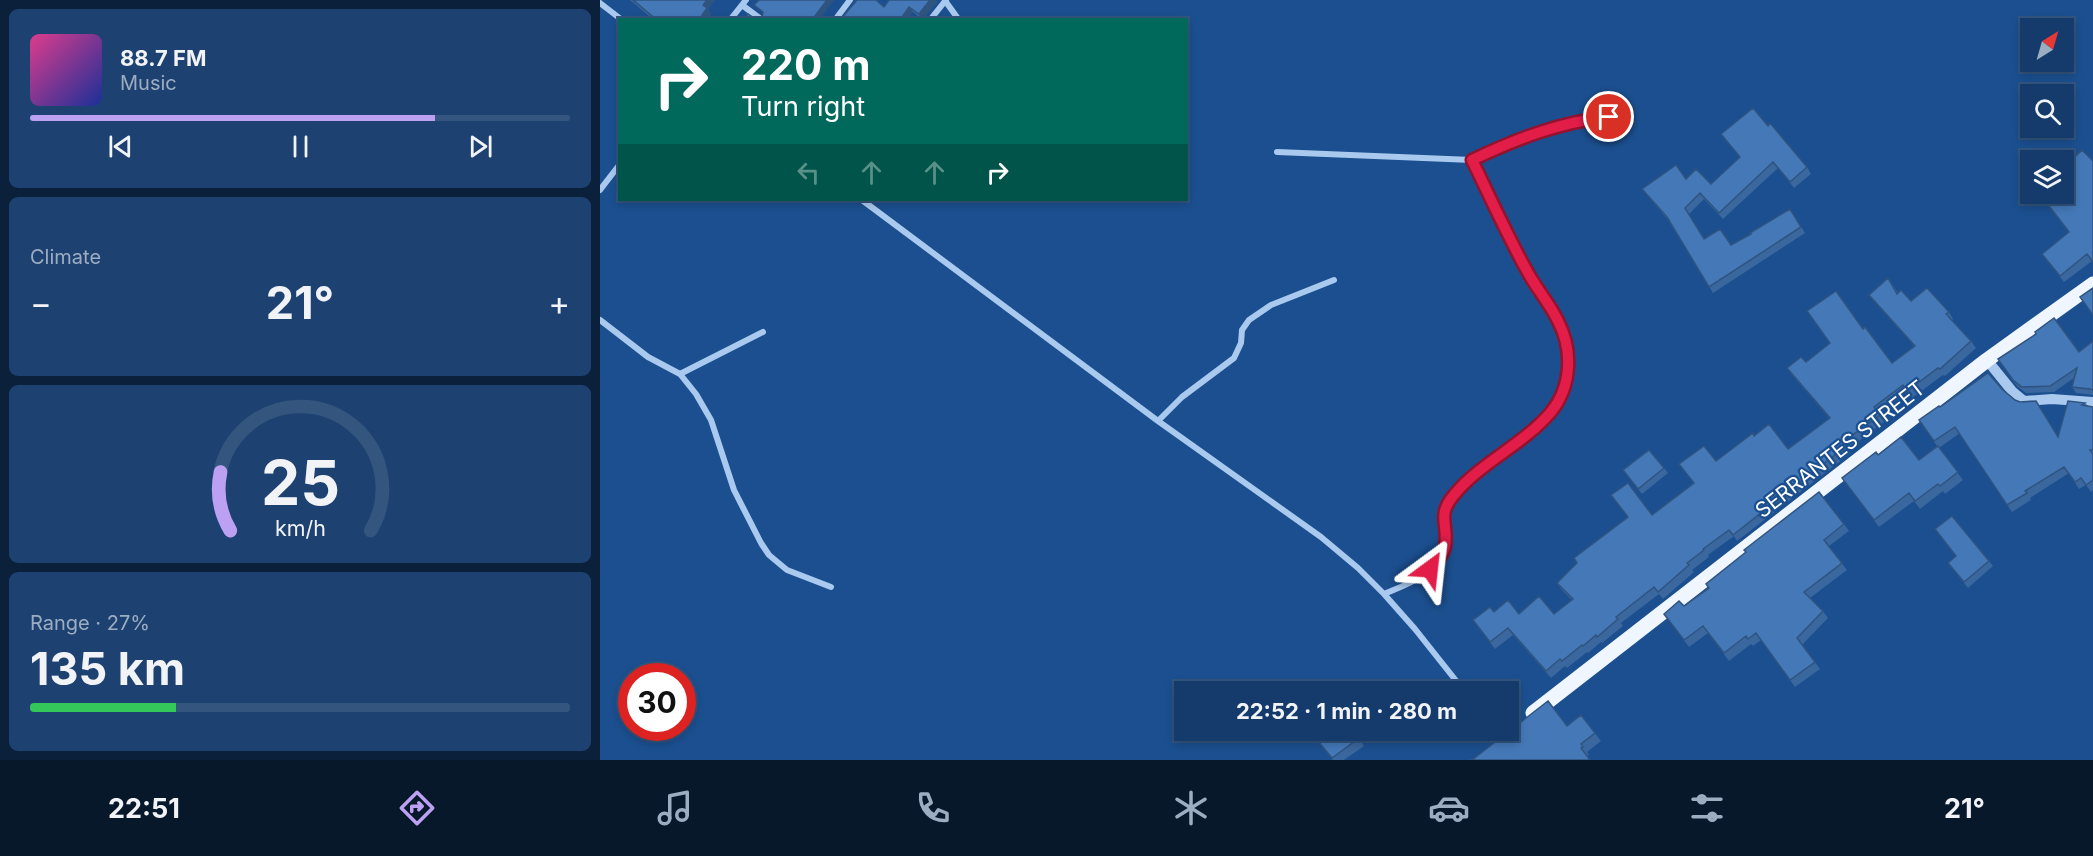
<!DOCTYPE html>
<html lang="en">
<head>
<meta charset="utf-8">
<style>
  :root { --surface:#143b6b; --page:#1d4271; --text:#f1f3f6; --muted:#9dadc1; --line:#33557e; --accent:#bca0f2 }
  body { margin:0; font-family:Inter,sans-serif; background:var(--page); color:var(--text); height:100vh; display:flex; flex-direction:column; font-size:22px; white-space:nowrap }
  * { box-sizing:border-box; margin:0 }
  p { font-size:20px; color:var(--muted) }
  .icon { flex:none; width:33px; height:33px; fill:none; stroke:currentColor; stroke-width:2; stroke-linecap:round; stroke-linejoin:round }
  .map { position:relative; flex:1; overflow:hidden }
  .drawer { display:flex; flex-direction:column; gap:9px; padding:9px; background:#0b203b; width:600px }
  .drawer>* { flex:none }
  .guide { position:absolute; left:18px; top:18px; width:570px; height:183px; border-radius:0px; box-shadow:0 3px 9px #0003,0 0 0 2px var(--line); background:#00695c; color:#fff; overflow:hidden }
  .needle { width:39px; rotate:37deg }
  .controls { position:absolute; left:1420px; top:18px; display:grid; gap:12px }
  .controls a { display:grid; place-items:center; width:54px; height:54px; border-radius:0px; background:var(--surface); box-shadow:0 3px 9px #0003,0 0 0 2px var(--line); font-size:30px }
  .speed { position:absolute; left:18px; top:663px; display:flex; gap:12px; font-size:30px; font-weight:700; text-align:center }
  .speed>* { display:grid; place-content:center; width:78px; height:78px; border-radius:50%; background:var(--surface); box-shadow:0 3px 9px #0003,0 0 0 2px var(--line); line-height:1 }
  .speed .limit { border:9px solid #d22; background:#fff; color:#111 }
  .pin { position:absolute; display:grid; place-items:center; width:51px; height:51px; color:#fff; margin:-26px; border:3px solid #fff; border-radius:50%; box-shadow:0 2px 6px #0007 }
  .me { position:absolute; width:66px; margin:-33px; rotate:30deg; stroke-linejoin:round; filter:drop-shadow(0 0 4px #0008) }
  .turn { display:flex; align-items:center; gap:21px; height:126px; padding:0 24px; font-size:27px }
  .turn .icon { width:78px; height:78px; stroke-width:2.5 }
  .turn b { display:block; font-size:42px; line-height:51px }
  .lanes { display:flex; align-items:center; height:57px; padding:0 24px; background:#0003; justify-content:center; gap:30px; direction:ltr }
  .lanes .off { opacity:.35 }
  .big { font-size:45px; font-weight:700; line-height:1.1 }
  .drawer .card { flex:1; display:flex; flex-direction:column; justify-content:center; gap:9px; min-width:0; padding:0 21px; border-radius:9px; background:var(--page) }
  .drawer .dial { align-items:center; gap:0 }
  .dial svg { height:156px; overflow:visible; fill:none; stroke:var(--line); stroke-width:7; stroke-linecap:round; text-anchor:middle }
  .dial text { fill:var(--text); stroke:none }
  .song { display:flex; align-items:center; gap:18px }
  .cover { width:72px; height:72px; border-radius:9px; background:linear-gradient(135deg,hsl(330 70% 55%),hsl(230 70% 35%)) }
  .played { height:6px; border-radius:3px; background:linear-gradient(90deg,var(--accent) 75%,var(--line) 75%) }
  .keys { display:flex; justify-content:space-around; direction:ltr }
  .heat { display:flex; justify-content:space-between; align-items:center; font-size:33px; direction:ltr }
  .charge { height:9px; border-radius:4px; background:linear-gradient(90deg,#34c759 27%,var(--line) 0) }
  .trip { position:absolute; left:574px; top:681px; width:345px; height:60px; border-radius:0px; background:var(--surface); box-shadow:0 3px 9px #0003,0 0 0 2px var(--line); font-weight:700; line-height:60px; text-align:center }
  .tabs { display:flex; height:96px; justify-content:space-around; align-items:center; background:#08182b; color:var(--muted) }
  .tabs .icon { width:42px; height:42px }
  .tabs .active { color:var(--accent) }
  .tabs b { font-size:27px; color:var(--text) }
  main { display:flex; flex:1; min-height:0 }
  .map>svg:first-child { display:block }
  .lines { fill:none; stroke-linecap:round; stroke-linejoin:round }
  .minor { stroke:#a9c9ee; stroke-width:6 }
  .tertiary { stroke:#a9c9ee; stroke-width:10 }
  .primary { stroke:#f0f6ff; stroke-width:15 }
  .wall { fill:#3a679d }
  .shaded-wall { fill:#305480 }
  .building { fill:#4478b7; stroke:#305480; stroke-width:1.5 }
  .route-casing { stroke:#92132f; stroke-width:15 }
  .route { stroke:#e11d48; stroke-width:10 }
  .labels { text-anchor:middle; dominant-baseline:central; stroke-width:4.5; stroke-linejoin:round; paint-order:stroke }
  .street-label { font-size:21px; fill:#fff; stroke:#1b4f8f }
</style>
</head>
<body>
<main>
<section class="drawer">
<div class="card">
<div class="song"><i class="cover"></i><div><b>88.7 FM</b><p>Music</p></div></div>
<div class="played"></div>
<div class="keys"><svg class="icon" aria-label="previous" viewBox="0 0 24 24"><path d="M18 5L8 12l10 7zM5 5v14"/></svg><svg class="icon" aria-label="pause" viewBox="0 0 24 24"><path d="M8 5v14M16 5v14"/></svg><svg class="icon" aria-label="next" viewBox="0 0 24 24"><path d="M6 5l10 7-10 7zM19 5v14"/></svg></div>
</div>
<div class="card"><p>Climate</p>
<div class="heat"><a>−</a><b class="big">21°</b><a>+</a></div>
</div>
<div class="card dial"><svg viewBox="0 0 100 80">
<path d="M14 69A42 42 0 1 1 86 69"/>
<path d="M14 69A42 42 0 0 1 9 39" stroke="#bca0f2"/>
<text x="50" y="56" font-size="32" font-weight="700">25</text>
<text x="50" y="72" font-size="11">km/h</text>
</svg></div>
<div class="card"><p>Range · 27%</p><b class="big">135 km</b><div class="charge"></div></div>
</section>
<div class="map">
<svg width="1493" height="760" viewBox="0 0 1493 760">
  <rect width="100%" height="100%" fill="#1b4f8f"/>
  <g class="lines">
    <path class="minor" d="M 346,2 L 359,20
      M 0,3 L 22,20
      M 142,5 L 162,20
      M 130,20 L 146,0
      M 235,20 L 250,0
      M 330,20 L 346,0
      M 677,152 L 872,160
      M 0,190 L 20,164
      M 262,200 L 558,421 L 721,537 L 758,568 L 784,594 L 815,629 L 865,692
      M 0,320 L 48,357 L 80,374 L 163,332
      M 80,374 L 96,394 L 111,420 L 134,490 L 161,543 L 169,555 L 187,570 L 231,587
      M 558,421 L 582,397 L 634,358 L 641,343 L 642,330 L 649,320 L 671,305 L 734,280
      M 784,594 C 805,585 842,573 845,545 C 847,522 837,514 855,494 C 883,462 925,444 952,411 C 975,381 971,340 951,309 C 943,296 934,284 927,270 C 907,234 890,197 872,160 C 922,136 973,115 1030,118
      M 896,730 L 901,738"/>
    <path class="tertiary" d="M 1387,360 L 1412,391 L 1424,401 L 1452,399 L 1493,402"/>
    <path class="primary" d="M 933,713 L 1387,360 L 1493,284"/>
  </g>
  <path class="wall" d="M 30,0 L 115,0 L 108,9 L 111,14 L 107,20 L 54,20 Z
    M 289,0 L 335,0 L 337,2 L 322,20 L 313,12 L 284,7 Z
    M 1168,126 L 1207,167 L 1211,174 L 1194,188 L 1178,168 L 1123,219 L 1104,199 L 1089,214 L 1104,239 L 1131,245 L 1194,215 L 1205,233 L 1113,293 L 1069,221 L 1042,189 L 1086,179 L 1111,184 L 1140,157 L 1121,134 Z
    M 1493,161 L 1493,263 L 1492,261 L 1464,282 L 1442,254 L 1469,233 Z
    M 1288,278 L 1298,293 L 1311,301 L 1349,312 L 1353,319 L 1352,320 L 1371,341 L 1376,348 L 1345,376 L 1343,375 L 1312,398 L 1307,392 L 1279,414 L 1284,422 L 1248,449 L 1251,453 L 1137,541 L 1134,536 L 1108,555 L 1109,557 L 1092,570 L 1094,572 L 1063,599 L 1059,594 L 1021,623 L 1023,626 L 1002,643 L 1001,642 L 988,653 L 987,652 L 967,668 L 965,666 L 951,678 L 913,635 L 895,649 L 878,627 L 894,612 L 954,614 L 972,600 L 962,590 L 957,583 L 1052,515 L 1093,483 L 1116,461 L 1154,436 L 1188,449 L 1230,419 L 1192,375 L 1187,368 L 1206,362 L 1263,329 L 1292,363 L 1314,346 L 1274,301 L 1269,295 Z
    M 1493,341 L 1493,395 L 1476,393 L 1472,387 L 1474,378 L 1454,392 L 1426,393 L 1417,386 L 1398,359 L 1479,352 Z
    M 1468,401 L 1485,403 L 1488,406 L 1493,407 L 1493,490 L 1491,492 L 1486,485 L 1479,489 L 1469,473 L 1430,498 L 1431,500 L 1412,512 L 1360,433 L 1339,448 L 1363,480 L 1345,494 L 1343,491 L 1320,509 L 1314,501 L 1279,527 L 1247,485 L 1278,455 L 1319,460 L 1337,446 L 1319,420 L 1340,407 L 1459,437 Z
    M 1064,468 L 1068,473 L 1042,494 L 1023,470 Z
    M 1244,524 L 1249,531 L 1229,546 L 1247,570 L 1210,598 L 1223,611 L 1228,618 L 1202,645 L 1220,669 L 1195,687 L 1161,640 L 1153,646 L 1151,644 L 1129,661 L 1108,633 L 1089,647 L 1064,614 L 1084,606 Z
    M 1389,561 L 1393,566 L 1368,588 L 1348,563 Z
    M 981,715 L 1001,741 L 987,752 L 989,755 L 987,756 L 872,760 L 967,726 Z
    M 709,730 L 759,738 L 764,746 L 744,760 L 733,760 Z"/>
  <path class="shaded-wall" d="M 107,0 L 115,0 L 108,9 L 111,14 L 107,20 L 99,20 L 103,5 Z
    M 227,0 L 234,0 L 219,20 L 215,16 Z
    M 330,0 L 335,0 L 337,2 L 322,20 L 319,14 Z
    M 309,7 L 313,12 L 307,20 L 300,20 Z"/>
  <path class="building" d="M 33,0 L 107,0 L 103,5 L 107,8 L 99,20 L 57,20 Z
    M 159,0 L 227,0 L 215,16 L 219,20 L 159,20 L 162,18 L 163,12 L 154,5 Z
    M 257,0 L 276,0 L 284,7 L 289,0 L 330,0 L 319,14 L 309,7 L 300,20 L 240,20 Z
    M 148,14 L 157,20 L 139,20 L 141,17 L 144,19 Z
    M 1153,108 L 1168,126 L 1170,123 L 1207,167 L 1190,182 L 1173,162 L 1119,213 L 1100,193 L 1085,208 L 1104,239 L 1120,229 L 1131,245 L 1151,234 L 1150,233 L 1190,209 L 1201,227 L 1109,287 L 1067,217 L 1042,189 L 1076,165 L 1086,179 L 1096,169 L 1111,184 L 1140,157 L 1121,134 Z
    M 1482,150 L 1493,161 L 1493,262 L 1487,254 L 1460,276 L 1442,254 L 1469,232 L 1440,194 L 1464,194 L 1464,168 Z
    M 1288,278 L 1297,294 L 1301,290 L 1311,301 L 1327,288 L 1349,312 L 1346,314 L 1371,341 L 1340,369 L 1338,368 L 1307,391 L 1303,385 L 1274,407 L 1280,415 L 1243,442 L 1246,446 L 1133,535 L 1129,530 L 1103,549 L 1104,550 L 1087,563 L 1089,565 L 1058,592 L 1054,587 L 1016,617 L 1018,619 L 997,637 L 996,635 L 983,646 L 982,645 L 962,661 L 960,659 L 946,671 L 908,628 L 890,642 L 873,620 L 890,607 L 894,612 L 908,600 L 919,614 L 939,596 L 954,614 L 973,599 L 957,583 L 977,563 L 974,558 L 1028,517 L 1011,495 L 1028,483 L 1052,515 L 1094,483 L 1079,464 L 1104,446 L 1116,461 L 1153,433 L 1154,436 L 1169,424 L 1188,449 L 1230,418 L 1187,368 L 1201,357 L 1206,362 L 1230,343 L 1207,311 L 1236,291 L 1263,329 L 1265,327 L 1292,363 L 1315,346 L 1269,295 Z
    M 1493,288 L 1493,315 L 1480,297 Z
    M 1454,318 L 1479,352 L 1493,341 L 1493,390 L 1490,389 L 1472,387 L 1477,368 L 1450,386 L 1422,387 L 1413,380 L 1398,359 L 1436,334 L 1435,332 Z
    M 1388,373 L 1402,389 L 1415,400 L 1420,402 L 1436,401 L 1458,437 L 1468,401 L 1485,403 L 1482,405 L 1493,407 L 1493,450 L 1490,450 L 1493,454 L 1493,480 L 1486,485 L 1481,478 L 1475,482 L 1464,467 L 1425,491 L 1427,493 L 1407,505 L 1355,427 L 1334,441 L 1319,420 L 1339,406 L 1340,407 Z
    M 1301,437 L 1319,460 L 1338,446 L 1358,472 L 1340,486 L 1338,484 L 1315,501 L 1309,493 L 1274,520 L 1242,478 L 1276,452 L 1278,455 Z
    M 1049,450 L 1064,468 L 1038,489 L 1023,470 Z
    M 1219,492 L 1244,524 L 1224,540 L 1242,563 L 1204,592 L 1223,611 L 1197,638 L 1215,662 L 1190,680 L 1156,633 L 1148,639 L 1146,636 L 1124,653 L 1103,626 L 1084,640 L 1064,614 L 1079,601 L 1084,606 L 1109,588 L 1106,584 L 1146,552 L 1144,550 Z
    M 1352,516 L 1389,561 L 1364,582 L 1348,563 L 1356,556 L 1335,529 Z
    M 948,701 L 967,726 L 981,715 L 995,733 L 981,744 L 983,747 L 981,748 L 990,760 L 869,760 L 872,760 Z
    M 709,730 L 753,730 L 759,738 L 732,758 Z"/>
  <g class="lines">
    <g class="route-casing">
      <path id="route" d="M 830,569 C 836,563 843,555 845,547 C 849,524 836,516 854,495 C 881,462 923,445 951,412 C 972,386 973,350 958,321 C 950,304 936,288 927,271 C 907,235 890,197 872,160 C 916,139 960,122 1009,117"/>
    </g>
    <use href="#route" class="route"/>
  </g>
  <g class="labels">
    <g class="street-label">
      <text transform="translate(1240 449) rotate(-38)">SERRANTES STREET</text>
    </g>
  </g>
</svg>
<div class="controls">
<a><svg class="needle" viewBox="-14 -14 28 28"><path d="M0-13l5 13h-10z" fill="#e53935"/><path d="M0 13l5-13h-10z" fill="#9dadc1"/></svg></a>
<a><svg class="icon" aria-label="search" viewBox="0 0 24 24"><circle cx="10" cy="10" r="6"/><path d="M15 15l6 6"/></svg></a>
<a><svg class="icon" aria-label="layers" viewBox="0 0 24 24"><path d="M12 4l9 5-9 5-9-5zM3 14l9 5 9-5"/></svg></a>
</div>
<div class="speed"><div class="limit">30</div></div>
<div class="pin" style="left:1009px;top:117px;background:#d93025"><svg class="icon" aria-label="arrive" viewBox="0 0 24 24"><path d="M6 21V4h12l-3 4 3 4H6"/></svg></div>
<svg class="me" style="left:830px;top:569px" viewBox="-20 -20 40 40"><path d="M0-17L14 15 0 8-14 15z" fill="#e11d48" stroke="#fff" stroke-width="4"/></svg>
<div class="trip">22:52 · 1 min · 280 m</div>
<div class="guide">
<div class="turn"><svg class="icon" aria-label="right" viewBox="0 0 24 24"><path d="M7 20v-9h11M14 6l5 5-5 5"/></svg><div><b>220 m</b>Turn right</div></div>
<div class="lanes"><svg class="icon off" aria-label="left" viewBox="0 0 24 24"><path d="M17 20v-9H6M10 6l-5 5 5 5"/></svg><svg class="icon off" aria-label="ahead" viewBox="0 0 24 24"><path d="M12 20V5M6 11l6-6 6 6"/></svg><svg class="icon off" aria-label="ahead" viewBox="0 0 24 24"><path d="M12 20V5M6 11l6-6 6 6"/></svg><svg class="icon" aria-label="right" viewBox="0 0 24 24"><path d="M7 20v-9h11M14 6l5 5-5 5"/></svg></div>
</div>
</div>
</main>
<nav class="tabs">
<b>22:51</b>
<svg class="icon active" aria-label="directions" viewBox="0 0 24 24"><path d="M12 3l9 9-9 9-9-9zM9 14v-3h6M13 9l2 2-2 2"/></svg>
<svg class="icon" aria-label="music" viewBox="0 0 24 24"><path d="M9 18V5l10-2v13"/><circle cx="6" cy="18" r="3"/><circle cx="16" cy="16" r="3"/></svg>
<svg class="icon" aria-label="phone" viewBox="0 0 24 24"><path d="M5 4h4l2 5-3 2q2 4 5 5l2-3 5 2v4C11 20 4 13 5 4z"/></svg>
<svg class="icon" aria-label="climate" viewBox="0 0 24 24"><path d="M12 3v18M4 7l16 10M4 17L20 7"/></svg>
<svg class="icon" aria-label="car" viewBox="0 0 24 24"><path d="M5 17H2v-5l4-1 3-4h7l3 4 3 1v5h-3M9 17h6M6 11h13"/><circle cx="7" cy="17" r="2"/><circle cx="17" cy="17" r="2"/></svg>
<svg class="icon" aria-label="filters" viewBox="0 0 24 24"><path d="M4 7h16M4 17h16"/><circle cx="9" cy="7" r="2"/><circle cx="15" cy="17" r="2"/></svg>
<b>21°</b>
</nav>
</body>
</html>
